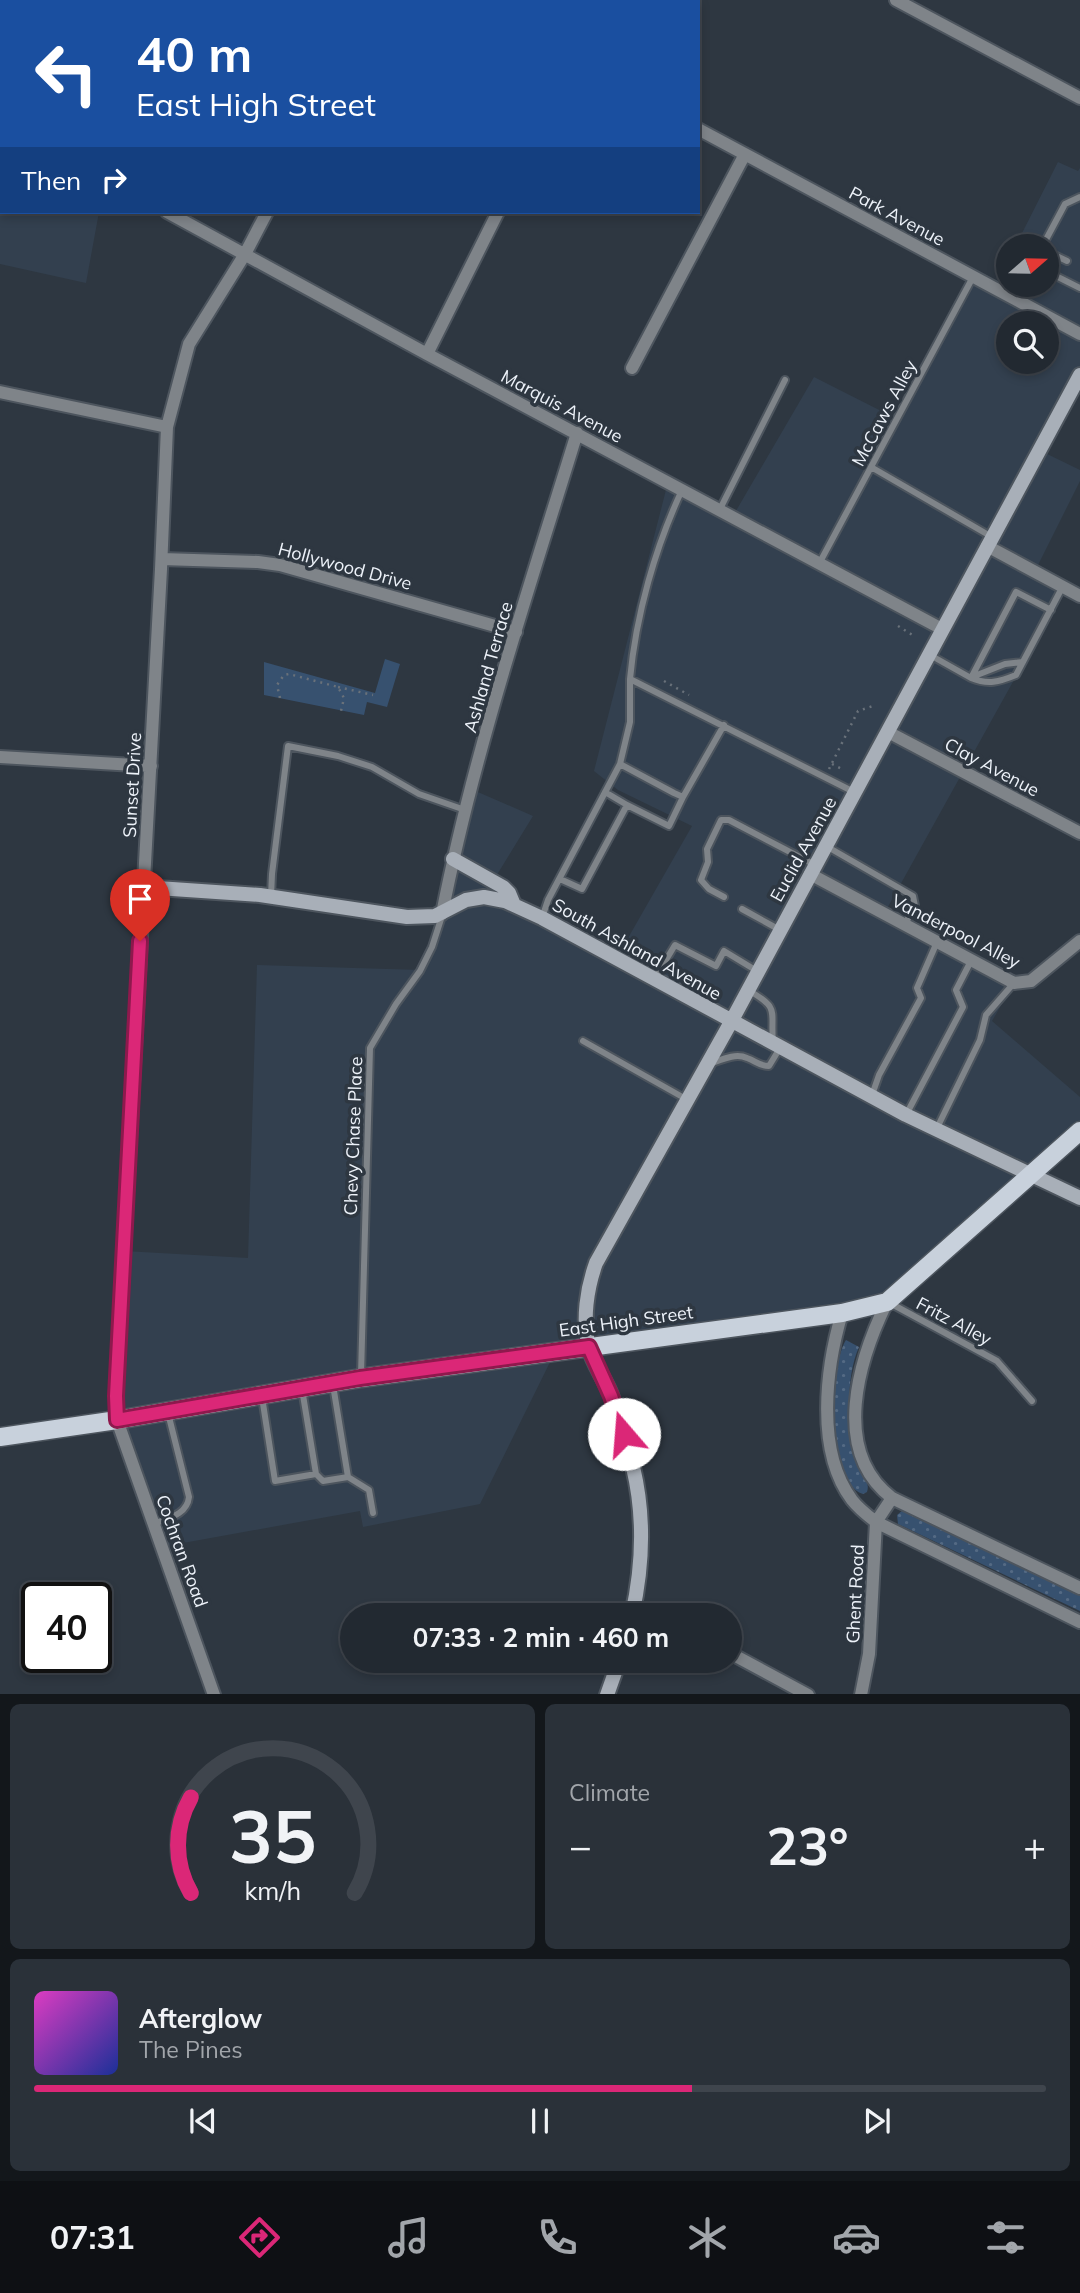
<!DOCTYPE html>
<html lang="en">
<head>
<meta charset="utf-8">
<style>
  :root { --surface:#222931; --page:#2a3139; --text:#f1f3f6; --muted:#a2a6ab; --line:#3f454d; --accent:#db2777 }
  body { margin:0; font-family:Mulish,sans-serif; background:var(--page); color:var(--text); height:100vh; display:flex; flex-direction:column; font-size:26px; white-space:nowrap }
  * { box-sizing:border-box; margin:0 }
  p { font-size:23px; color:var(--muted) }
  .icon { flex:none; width:38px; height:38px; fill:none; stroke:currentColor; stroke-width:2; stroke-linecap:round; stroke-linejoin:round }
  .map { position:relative; height:1694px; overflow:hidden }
  .drawer { display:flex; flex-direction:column; gap:10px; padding:10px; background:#13171b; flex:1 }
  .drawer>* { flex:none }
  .banner { position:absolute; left:0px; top:0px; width:700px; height:214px; box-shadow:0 4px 10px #0003,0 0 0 2px var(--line); background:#1a4fa0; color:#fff; overflow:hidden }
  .needle { width:46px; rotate:70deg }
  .fabs { position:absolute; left:996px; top:234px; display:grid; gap:14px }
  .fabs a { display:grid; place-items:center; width:63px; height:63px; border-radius:50%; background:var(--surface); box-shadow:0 4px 10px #0003,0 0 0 2px var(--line); font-size:35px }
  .speed { position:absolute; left:21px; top:1582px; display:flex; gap:14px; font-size:35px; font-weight:700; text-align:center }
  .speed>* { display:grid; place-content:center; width:91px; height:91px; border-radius:50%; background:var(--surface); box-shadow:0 4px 10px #0003,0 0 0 2px var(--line); line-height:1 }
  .speed .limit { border:4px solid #111; border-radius:10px; background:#fff; color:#111 }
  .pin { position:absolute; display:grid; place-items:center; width:60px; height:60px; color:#fff; margin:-72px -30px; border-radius:50% 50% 50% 0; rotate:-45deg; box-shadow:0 0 7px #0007 }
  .pin .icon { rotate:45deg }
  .me { position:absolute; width:77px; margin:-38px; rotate:342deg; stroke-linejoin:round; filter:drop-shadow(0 0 5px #0008) }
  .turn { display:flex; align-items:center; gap:24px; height:147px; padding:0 21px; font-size:32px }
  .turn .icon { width:91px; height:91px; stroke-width:2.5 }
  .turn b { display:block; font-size:49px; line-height:60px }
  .then { display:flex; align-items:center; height:66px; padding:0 21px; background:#0003; gap:14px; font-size:26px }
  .big { font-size:52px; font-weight:700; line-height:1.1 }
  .drawer .tile { flex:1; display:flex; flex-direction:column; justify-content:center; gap:10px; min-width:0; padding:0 24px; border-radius:10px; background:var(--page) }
  .drawer .dial { align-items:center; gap:0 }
  .dial svg { height:182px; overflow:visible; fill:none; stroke:var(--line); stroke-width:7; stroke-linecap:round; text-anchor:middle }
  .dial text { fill:var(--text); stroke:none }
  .song { display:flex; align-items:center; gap:21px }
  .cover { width:84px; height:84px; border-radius:10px; background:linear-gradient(135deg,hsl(310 70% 55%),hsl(230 70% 35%)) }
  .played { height:7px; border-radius:4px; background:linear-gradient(90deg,var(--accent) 65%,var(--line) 65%) }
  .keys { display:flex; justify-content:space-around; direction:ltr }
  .heat { display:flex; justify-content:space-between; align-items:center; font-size:38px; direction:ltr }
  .drawer .tiles { flex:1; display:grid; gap:10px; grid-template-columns:1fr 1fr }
  .tile:last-child { grid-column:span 2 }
  .trip { position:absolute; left:340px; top:1603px; width:402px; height:70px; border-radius:35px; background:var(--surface); box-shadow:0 4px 10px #0003,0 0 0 2px var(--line); font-weight:700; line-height:70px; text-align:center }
  .menu { display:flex; height:112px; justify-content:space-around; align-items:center; background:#0e1014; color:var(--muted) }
  .menu .icon { width:49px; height:49px }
  .menu .on { color:var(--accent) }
  .menu b { font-size:32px; color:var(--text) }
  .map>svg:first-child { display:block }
  .built { fill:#33404f; fill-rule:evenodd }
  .grass { fill:url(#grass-dots) }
  .green { fill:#37516f }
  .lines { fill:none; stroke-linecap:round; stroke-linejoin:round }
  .lane-casing { stroke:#4d555e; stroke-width:10 }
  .street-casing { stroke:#4d555e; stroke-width:16 }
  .secondary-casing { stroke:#4d555e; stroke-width:18 }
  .primary-casing { stroke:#4d555e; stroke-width:21 }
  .path { stroke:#69717a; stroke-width:2.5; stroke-dasharray:2 5; stroke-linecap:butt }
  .lane { stroke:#7f8489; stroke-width:6 }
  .street { stroke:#7f8489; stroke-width:12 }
  .secondary { stroke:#a8afb8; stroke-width:14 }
  .primary { stroke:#c8d1dc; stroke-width:18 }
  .route-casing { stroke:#8e194d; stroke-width:18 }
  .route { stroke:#db2777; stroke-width:12 }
  .labels { text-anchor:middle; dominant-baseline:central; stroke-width:7; stroke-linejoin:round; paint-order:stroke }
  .street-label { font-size:18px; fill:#edf2f9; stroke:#2e3741 }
</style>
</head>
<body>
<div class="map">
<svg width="1080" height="1695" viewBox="0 0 1080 1695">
  <defs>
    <pattern id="grass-dots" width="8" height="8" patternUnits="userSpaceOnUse" patternTransform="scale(1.75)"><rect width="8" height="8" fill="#37516f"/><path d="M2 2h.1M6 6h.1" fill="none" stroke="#546a84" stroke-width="1.8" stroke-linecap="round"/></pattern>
  </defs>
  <rect width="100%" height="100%" fill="#2e3741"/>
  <path class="built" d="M 0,0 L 139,0 L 2,2 L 2,212 L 99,212 L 86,283 L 0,264 Z
    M 1058,162 L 1078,171 L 1080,168 L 1080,375 L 1039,450 L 1080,470 L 1080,481 L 1035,571 L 1065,588 L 884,914 L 1014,983 L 992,1021 L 1080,1097 L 1080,1131 L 887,1302 L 555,1352 L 480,1504 L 363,1527 L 360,1511 L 161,1547 L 117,1420 L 124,1251 L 248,1258 L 257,965 L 420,970 L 432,947 L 471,789 L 533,816 L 484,896 L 616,959 L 692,826 L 618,790 L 594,771 L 668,482 L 733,516 L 814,377 L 897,419 L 973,277 L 994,288 L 1008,260 L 1008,285 L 1046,285 L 1046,247 L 1015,247 ZM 1008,324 L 1046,324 L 1046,362 L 1008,362 Z"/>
  <path class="grass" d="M 846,1340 L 859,1347 C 846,1375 847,1427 855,1457 C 859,1469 871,1480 867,1492 L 863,1494 C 827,1484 829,1366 846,1340 Z
    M 903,1510 L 1080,1595 L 1080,1611 L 898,1524 L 897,1515 Z"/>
  <path class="green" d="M 385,659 L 400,664 L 387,707 L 367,702 L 364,715 L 264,695 L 264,662 L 375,693 Z"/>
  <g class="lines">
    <g class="lane-casing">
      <path id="lane" d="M 1042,247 L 1065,204 L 1080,197
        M 1046,251 L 1067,261
        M 1046,271 L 1080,288
        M 871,467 L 992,537
        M 682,490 C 655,548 636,615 630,679 L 854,792
        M 720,509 L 785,380
        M 820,562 L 973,277
        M 930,655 L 971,678 L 1016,592 L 1051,610
        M 972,677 L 1005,664 L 1023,662
        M 971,678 C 988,685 999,682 1016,675 L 1063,586
        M 630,679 L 630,722 L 620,764 L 674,793 L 683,797 L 724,725
        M 627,805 L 669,826 L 683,797
        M 826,846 L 913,896 L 915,906 L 905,924
        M 560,879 L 582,889 L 627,805 L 605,792
        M 271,896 L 272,874 L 288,746 L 338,756 L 372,767 L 419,794 L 465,810
        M 724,897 L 709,889 L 701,880 L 708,862 L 707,849 L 721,820 L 729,820 L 815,865
        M 742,909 L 780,930
        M 542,918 L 548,900 L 620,764
        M 655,978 L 675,945 L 716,966 L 724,951 L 757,971
        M 748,990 C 781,1009 770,1010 773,1043
        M 583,1041 L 686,1099
        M 712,1063 C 723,1059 736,1053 747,1058 C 756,1061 759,1066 769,1066 L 780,1048
        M 872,1095 L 879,1075 L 921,998 L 917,988 L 937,942
        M 907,1113 L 963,1007 L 956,990 L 972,959
        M 937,1128 L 980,1040 L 986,1015 L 1014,983
        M 888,1302 L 997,1361 L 1032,1401
        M 361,1375 L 370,1048 L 396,1004 L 420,971 L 432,947 L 442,916
        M 302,1389 L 316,1474
        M 262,1397 L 275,1481 L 316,1474 L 323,1481 L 348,1477 L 333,1385
        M 348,1477 L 369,1490 L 373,1513
        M 153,1524 C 168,1518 187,1515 189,1497 L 168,1413"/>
    </g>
    <g class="street-casing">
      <path id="street" d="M 457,0 L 460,2
        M 896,0 L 1080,98
        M 381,2 L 382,0
        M 698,129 L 1080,334
        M 167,212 L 427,354 L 942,629
        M 427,354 L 498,212
        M 632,368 L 745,154
        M 0,392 L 167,427
        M 987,546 L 1080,596
        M 162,559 L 258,562 L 280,565 L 516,632
        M 888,732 L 1080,833
        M 0,757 L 151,766
        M 810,874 L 1014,983 L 1031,981 L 1080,941
        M 442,914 C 474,751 528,592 577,433
        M 887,1302 C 859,1359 830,1451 892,1498 L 1080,1588
        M 842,1313 C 826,1367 815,1451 852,1500 C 859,1509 867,1515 876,1522 L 1080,1622
        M 730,1653 L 808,1695
        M 214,1695 L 117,1420 L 116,1396 L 161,569 L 167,427 L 189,344 L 245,254 L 267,212
        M 861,1695 L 869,1654 L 876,1522 L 892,1498"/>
    </g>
    <g class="secondary-casing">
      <path id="secondary" d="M 453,859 L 503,887 L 509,893 L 514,905
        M 143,887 L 260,895 L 407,917 L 435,916 L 466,900 L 484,897 L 505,901 L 542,918 L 906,1115 L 1080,1198
        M 632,1615 C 643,1566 645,1517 633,1467 C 627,1443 620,1418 611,1395 C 605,1379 593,1364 589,1347 C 582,1320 587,1288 596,1263 L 731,1022 L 1080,375
        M 607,1695 L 619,1661"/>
    </g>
    <g class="primary-casing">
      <path id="primary" d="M 0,1437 L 117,1420 L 361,1378 L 842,1313 L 887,1302 L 1080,1131"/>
    </g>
    <path class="path" d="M 898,626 L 914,636
      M 664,681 L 689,695
      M 338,687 L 373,695
      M 280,698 L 277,685 L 284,675 L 289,674 L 338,687 L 344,698 L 341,711
      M 832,764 L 842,769
      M 829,769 L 858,711 L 876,705"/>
    <use href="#lane" class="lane"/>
    <use href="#street" class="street"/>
    <use href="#secondary" class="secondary"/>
    <use href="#primary" class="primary"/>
  </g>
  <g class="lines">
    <g class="route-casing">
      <path id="route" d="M 140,941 L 116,1396 L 117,1420 L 360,1378 L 589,1347 L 611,1396 L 624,1434"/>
    </g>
    <use href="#route" class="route"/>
  </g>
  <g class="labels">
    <g class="street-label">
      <text transform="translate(897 216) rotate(28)">Park Avenue</text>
      <text transform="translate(562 406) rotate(28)">Marquis Avenue</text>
      <text transform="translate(884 413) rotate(-62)">McCaws Alley</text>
      <text transform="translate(345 566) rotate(15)">Hollywood Drive</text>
      <text transform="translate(488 667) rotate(-74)">Ashland Terrace</text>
      <text transform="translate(992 767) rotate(28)">Clay Avenue</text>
      <text transform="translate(132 785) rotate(-87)">Sunset Drive</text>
      <text transform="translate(803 849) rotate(-61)">Euclid Avenue</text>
      <text transform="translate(956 931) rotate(27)">Vanderpool Alley</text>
      <text transform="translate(637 949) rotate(29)">South Ashland Avenue</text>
      <text transform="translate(353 1136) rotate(-88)">Chevy Chase Place</text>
      <text transform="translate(626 1321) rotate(-8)">East High Street</text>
      <text transform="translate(954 1321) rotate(28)">Fritz Alley</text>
      <text transform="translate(182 1551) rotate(70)">Cochran Road</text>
      <text transform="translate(855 1594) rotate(-87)">Ghent Road</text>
    </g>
  </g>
</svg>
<div class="fabs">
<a><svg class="needle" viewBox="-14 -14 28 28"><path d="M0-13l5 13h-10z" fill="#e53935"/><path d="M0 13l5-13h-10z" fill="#a2a6ab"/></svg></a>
<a><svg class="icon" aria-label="search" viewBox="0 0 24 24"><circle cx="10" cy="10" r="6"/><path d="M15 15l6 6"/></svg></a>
</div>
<div class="speed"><div class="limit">40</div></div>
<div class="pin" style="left:140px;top:941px;background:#d93025"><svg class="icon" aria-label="arrive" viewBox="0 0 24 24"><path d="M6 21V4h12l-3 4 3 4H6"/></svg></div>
<svg class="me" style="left:624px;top:1434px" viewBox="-20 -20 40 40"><circle r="19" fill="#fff"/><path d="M0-13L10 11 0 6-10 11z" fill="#db2777"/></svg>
<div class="trip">07:33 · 2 min · 460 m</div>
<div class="banner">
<div class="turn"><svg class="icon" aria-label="left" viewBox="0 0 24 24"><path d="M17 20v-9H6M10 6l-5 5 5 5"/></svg><div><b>40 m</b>East High Street</div></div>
<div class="then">Then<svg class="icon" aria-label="right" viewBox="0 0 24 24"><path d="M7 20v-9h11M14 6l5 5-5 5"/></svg></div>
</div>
</div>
<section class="drawer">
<div class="tiles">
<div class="tile dial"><svg viewBox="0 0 100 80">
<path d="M14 69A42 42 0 1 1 86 69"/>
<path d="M14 69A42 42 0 0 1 14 27" stroke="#db2777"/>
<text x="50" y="56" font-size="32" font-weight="700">35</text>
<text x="50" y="72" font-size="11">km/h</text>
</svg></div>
<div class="tile"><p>Climate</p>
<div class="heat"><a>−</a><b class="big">23°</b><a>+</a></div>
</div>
<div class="tile">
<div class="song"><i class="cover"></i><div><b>Afterglow</b><p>The Pines</p></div></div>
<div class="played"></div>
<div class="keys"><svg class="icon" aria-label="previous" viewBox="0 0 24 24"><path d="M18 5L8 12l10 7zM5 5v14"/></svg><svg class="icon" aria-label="pause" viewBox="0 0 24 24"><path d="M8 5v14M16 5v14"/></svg><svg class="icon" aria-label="next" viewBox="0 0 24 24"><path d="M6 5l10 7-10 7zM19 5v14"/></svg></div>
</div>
</div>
</section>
<nav class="menu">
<b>07:31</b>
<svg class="icon on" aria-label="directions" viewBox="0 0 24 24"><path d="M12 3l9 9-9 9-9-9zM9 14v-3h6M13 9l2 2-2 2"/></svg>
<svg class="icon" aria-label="music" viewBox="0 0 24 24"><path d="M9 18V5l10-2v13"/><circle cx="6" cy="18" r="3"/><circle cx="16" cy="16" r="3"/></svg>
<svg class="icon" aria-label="phone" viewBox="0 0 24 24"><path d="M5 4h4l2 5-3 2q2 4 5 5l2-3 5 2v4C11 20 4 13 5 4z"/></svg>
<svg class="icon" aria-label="climate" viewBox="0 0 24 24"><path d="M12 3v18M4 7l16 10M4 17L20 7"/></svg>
<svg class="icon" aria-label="car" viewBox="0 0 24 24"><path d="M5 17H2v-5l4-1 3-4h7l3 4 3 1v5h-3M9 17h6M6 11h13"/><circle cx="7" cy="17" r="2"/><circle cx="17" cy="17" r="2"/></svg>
<svg class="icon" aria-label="filters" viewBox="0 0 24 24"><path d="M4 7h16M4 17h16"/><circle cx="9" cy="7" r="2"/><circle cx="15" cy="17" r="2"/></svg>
</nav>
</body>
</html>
